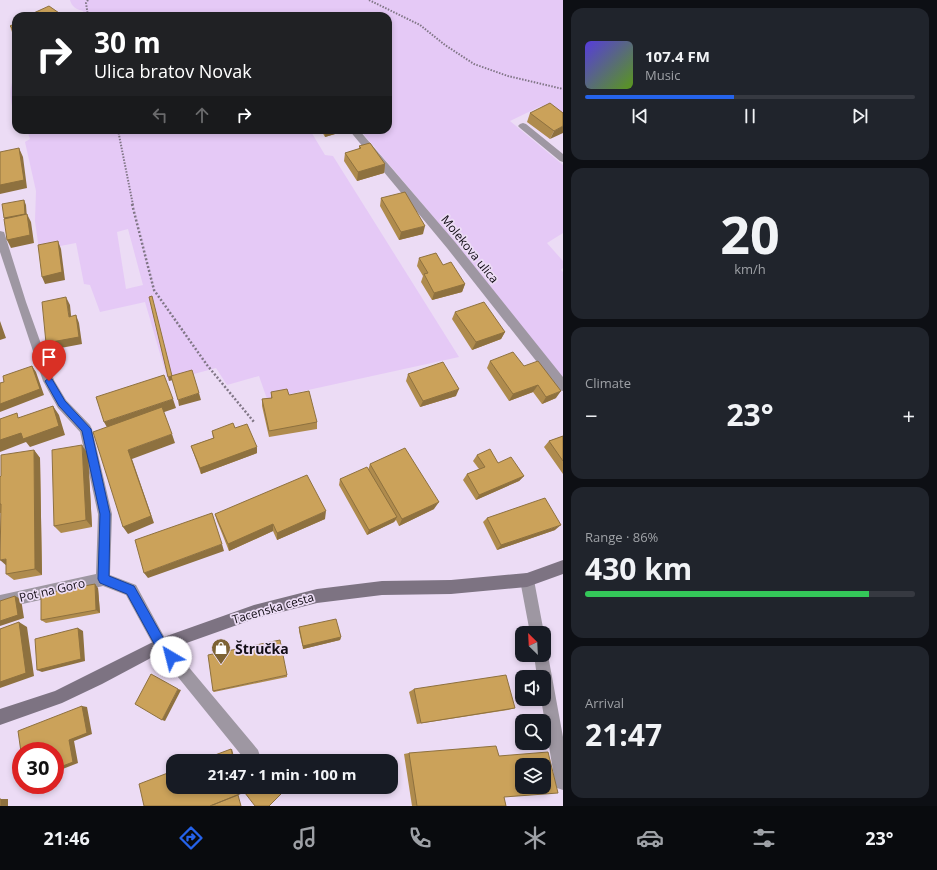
<!DOCTYPE html>
<html lang="en">
<head>
<meta charset="utf-8">
<style>
  :root { --surface:#171b24; --page:#20242c; --text:#f1f3f6; --muted:#9ea1a6; --line:#363941; --accent:#2563eb }
  body { margin:0; font-family:"Open Sans",sans-serif; background:var(--page); color:var(--text); height:100vh; display:flex; flex-direction:column; font-size:15px; white-space:nowrap }
  * { box-sizing:border-box; margin:0 }
  p { font-size:13px; color:var(--muted) }
  .icon { flex:none; width:22px; height:22px; fill:none; stroke:currentColor; stroke-width:2; stroke-linecap:round; stroke-linejoin:round }
  .map { position:relative; flex:1; overflow:hidden }
  .side { display:flex; flex-direction:column; gap:8px; padding:8px; background:#0d0f14; width:374px }
  .side>* { flex:none }
  .banner { position:absolute; left:12px; top:12px; width:380px; height:122px; border-radius:12px; box-shadow:0 2px 6px #0003; background:#202124; color:#fff; overflow:hidden }
  .needle { width:26px; rotate:336deg }
  .buttons { position:absolute; left:515px; top:626px; display:grid; gap:8px }
  .buttons a { display:grid; place-items:center; width:36px; height:36px; border-radius:8px; background:var(--surface); box-shadow:0 2px 6px #0003; font-size:20px }
  .speed { position:absolute; left:12px; top:742px; display:flex; gap:8px; font-size:20px; font-weight:700; text-align:center }
  .speed>* { display:grid; place-content:center; width:52px; height:52px; border-radius:50%; background:var(--surface); box-shadow:0 2px 6px #0003; line-height:1 }
  .speed .limit { border:6px solid #d22; background:#fff; color:#111 }
  .pin { position:absolute; display:grid; place-items:center; width:34px; height:34px; color:#fff; margin:-41px -17px; border-radius:50% 50% 50% 0; rotate:-45deg; box-shadow:0 0 4px #0007 }
  .pin .icon { rotate:45deg }
  .me { position:absolute; width:44px; margin:-22px; rotate:323deg; stroke-linejoin:round; filter:drop-shadow(0 0 3px #0008) }
  .turn { display:flex; align-items:center; gap:14px; height:84px; padding:0 16px; font-size:18px }
  .turn .icon { width:52px; height:52px; stroke-width:2.5 }
  .turn b { display:block; font-size:28px; line-height:34px }
  .lanes { display:flex; align-items:center; height:38px; padding:0 16px; background:#0003; justify-content:center; gap:20px; direction:ltr }
  .lanes .off { opacity:.35 }
  .big { font-size:30px; font-weight:700; line-height:1.1 }
  .side .tile { flex:1; display:flex; flex-direction:column; justify-content:center; gap:6px; min-width:0; padding:0 14px; border-radius:12px; background:var(--page) }
  .side .dial { align-items:center; gap:0 }
  .dial b { font-size:52px; line-height:1 }
  .song { display:flex; align-items:center; gap:12px }
  .cover { width:48px; height:48px; border-radius:6px; background:linear-gradient(135deg,hsl(250 70% 55%),hsl(90 70% 35%)) }
  .played { height:4px; border-radius:2px; background:linear-gradient(90deg,var(--accent) 45%,var(--line) 45%) }
  .keys { display:flex; justify-content:space-around; direction:ltr }
  .heat { display:flex; justify-content:space-between; align-items:center; font-size:22px; direction:ltr }
  .charge { height:6px; border-radius:3px; background:linear-gradient(90deg,#34c759 86%,var(--line) 0) }
  .trip { position:absolute; left:166px; top:754px; width:232px; height:40px; border-radius:12px; background:var(--surface); box-shadow:0 2px 6px #0003; font-weight:700; line-height:40px; text-align:center }
  .tab-bar { display:flex; height:64px; justify-content:space-around; align-items:center; background:#090b0e; color:var(--muted) }
  .tab-bar .icon { width:28px; height:28px }
  .tab-bar .active { color:var(--accent) }
  .tab-bar b { font-size:18px; color:var(--text) }
  main { display:flex; flex:1; min-height:0 }
  .map>svg:first-child { display:block }
  .green { fill:#e5c9f6; fill-rule:evenodd }
  .lines { fill:none; stroke-linecap:round; stroke-linejoin:round }
  .path-far1 { stroke:#807686; stroke-width:2; stroke-dasharray:1.5 1.5; stroke-linecap:butt }
  .path { stroke:#807686; stroke-width:2.5; stroke-dasharray:2 2; stroke-linecap:butt }
  .street { fill:#9e97a2; fill-rule:evenodd }
  .secondary { fill:#7d7382; fill-rule:evenodd }
  .wall { fill:#af8b4d }
  .shaded-wall { fill:#8e713f }
  .building { fill:#cba25a; stroke:#8e713f; fill-rule:evenodd }
  .route { fill:#2563eb; stroke:#184099 }
  .labels { text-anchor:middle; dominant-baseline:central; stroke-width:3.5; stroke-linejoin:round; paint-order:stroke }
  .street-label { font-size:12px; fill:#120d15; stroke:#ecdcf5 }
  .near-poi-label { font-size:14px; font-weight:bold; fill:#120d15; stroke:#ecdcf5; text-anchor:start }
</style>
</head>
<body>
<main>
<div class="map">
<svg width="563" height="806" viewBox="0 0 563 806">
  <rect width="100%" height="100%" fill="#ecdcf5"/>
  <path class="green" d="M 70,0 L 563,0 L 563,121 L 541,106 L 510,121 L 563,165 L 563,233 L 547,243 L 563,261 L 563,268 L 561,270 L 563,272 L 563,378 L 430,213 L 360,130 L 388,130 L 388,16 L 85,16 L 83,11 C 76,9 72,7 70,0 Z
    M 16,75 L 16,121 C 12,106 6,89 16,75 Z
    M 27,130 L 310,130 L 325,155 L 333,156 L 459,357 L 267,399 L 259,376 L 227,385 L 216,368 L 168,381 L 145,302 L 100,312 L 90,285 L 84,284 L 76,243 L 39,250 L 35,221 L 36,191 L 25,142 L 30,139 ZM 128,229 L 143,285 L 126,289 L 117,232 Z"/>
  <g class="lines">
    <path class="path-far1" d="M 88,0 L 86,3 L 88,16
      M 369,0 L 420,25 L 445,45 L 474,64 L 508,76 L 563,89
      M 118,130 L 133,205"/>
    <path class="path" d="M 132,204 L 154,290 L 207,365 L 254,422"/>
    <path class="street" d="M 523,123 L 526,124 L 563,154 L 563,162 L 560,161 L 520,128 L 518,126 L 520,124 Z
      M 349,130 L 359,130 L 455,242 L 563,377 L 563,391 L 559,390 L 447,248 Z
      M 0,231 L 4,232 L 5,235 L 26,302 L 54,380 L 66,400 L 90,425 L 92,429 L 112,514 L 110,575 L 136,585 L 166,640 L 258,750 L 260,756 L 258,761 L 246,761 L 156,650 L 126,595 L 103,586 L 0,609 L 0,595 L 96,574 L 98,514 L 80,432 L 58,408 L 43,381 L 0,252 Z
      M 527,573 L 532,575 L 534,580 L 544,633 L 544,634 L 530,633 L 520,580 L 522,575 Z
      M 544,649 L 546,650 L 548,655 L 563,737 L 563,790 L 557,788 L 555,782 L 541,699 L 544,699 L 544,677 L 537,677 L 534,655 L 544,655 Z"/>
    <path class="secondary" d="M 563,560 L 563,574 L 527,587 L 451,594 L 382,595 L 317,603 L 254,619 L 164,651 L 102,684 L 62,703 L 0,725 L 0,709 L 55,691 L 161,638 L 254,605 L 317,589 L 382,581 L 451,580 L 527,573 Z"/>
  </g>
  <path class="wall" d="M 16,23 L 16,37 L 13,35 L 10,26 Z
    M 530,113 L 563,113 L 550,139 L 527,122 Z
    M 321,130 L 346,130 L 345,131 L 325,137 Z
    M 359,146 L 385,164 L 384,173 L 357,181 L 344,161 L 345,153 L 359,149 Z
    M 381,198 L 423,234 L 399,240 L 380,206 Z
    M 419,258 L 443,265 L 465,284 L 462,292 L 432,300 L 421,282 L 423,276 L 417,266 Z
    M 455,312 L 505,332 L 501,339 L 472,350 L 452,319 Z
    M 490,361 L 524,366 L 556,398 L 542,404 L 533,392 L 509,401 L 487,368 Z
    M 408,374 L 456,396 L 420,407 L 406,381 Z
    M 271,392 L 289,395 L 317,422 L 317,429 L 269,437 L 262,406 L 262,399 L 271,398 Z
    M 235,428 L 257,453 L 201,474 L 191,446 L 213,438 L 212,431 Z
    M 563,436 L 563,474 L 544,447 L 549,441 Z
    M 34,450 L 40,458 L 42,575 L 14,580 L 6,574 L 6,565 L 1,513 L 0,513 L 0,477 Z
    M 88,454 L 92,527 L 61,533 L 54,526 Z
    M 477,455 L 498,463 L 524,476 L 519,481 L 476,500 L 463,480 L 467,474 L 479,469 L 473,461 Z
    M 370,464 L 434,509 L 399,526 L 396,520 L 394,522 L 367,535 L 339,485 L 340,479 L 368,470 Z
    M 215,514 L 325,519 L 277,540 L 273,531 L 229,551 L 217,521 Z
    M 487,518 L 555,530 L 497,550 L 483,522 Z
    M 98,588 L 100,613 L 46,623 L 41,620 Z
    M 299,627 L 341,637 L 340,640 L 303,649 L 299,631 Z
    M 287,675 L 287,677 L 214,692 L 213,691 Z
    M 414,689 L 515,708 L 508,710 L 417,724 L 409,692 Z
    M 409,753 L 504,797 L 506,806 L 412,806 L 404,754 Z"/>
  <path class="shaded-wall" d="M 563,126 L 563,133 L 550,139 L 554,131 Z
    M 326,130 L 346,130 L 345,131 L 325,137 Z
    M 19,148 L 23,157 L 27,188 L 0,194 L 0,185 Z
    M 385,164 L 384,173 L 357,181 L 358,172 Z
    M 24,200 L 26,205 L 27,218 L 6,222 L 4,218 Z
    M 27,214 L 31,222 L 34,243 L 11,248 L 7,240 Z
    M 425,226 L 423,234 L 399,240 L 401,232 Z
    M 58,241 L 61,249 L 65,280 L 45,284 L 42,277 Z
    M 465,284 L 462,292 L 432,300 L 434,293 Z
    M 66,297 L 70,305 L 72,325 L 69,317 Z
    M 76,315 L 79,323 L 82,344 L 50,350 L 46,343 Z
    M 0,321 L 6,338 L 0,340 Z
    M 505,332 L 501,339 L 472,350 L 476,342 Z
    M 32,366 L 36,372 L 44,395 L 0,412 L 0,404 Z
    M 172,376 L 173,380 L 169,381 L 168,377 Z
    M 538,385 L 533,392 L 509,401 L 513,394 Z
    M 459,389 L 456,396 L 420,407 L 423,401 Z
    M 561,391 L 556,398 L 542,404 L 546,397 Z
    M 199,393 L 201,400 L 179,406 L 178,400 Z
    M 173,399 L 176,408 L 109,431 L 104,422 Z
    M 53,406 L 59,415 L 65,435 L 30,447 L 26,442 L 0,452 L 0,440 Z
    M 172,434 L 175,443 L 132,459 L 154,523 L 128,534 L 123,527 L 128,450 Z
    M 82,445 L 88,454 L 92,527 L 86,520 Z
    M 257,447 L 257,453 L 201,474 L 200,468 Z
    M 34,450 L 40,458 L 42,575 L 35,569 Z
    M 524,476 L 519,481 L 476,500 L 479,495 Z
    M 439,502 L 434,509 L 399,526 L 402,519 Z
    M 326,511 L 325,519 L 277,540 L 277,533 Z
    M 397,517 L 394,522 L 367,535 L 369,530 Z
    M 273,524 L 273,531 L 229,551 L 228,544 Z
    M 561,525 L 555,530 L 497,550 L 501,545 Z
    M 222,544 L 224,551 L 148,578 L 144,573 Z
    M 6,559 L 8,567 L 0,560 Z
    M 95,584 L 98,588 L 100,613 L 96,610 Z
    M 15,596 L 21,599 L 24,618 L 0,626 L 0,621 Z
    M 19,622 L 27,627 L 34,676 L 0,688 L 0,682 Z
    M 78,628 L 83,631 L 85,661 L 42,672 L 37,670 Z
    M 341,637 L 340,640 L 303,649 L 303,646 Z
    M 178,689 L 181,690 L 165,721 L 162,720 Z
    M 82,706 L 87,707 L 92,734 L 74,741 L 78,763 L 55,772 L 55,769 L 69,740 Z
    M 231,749 L 232,749 L 235,761 L 234,761 Z
    M 1,799 L 8,799 L 8,806 L 1,806 Z"/>
  <path class="building" d="M 49,6 L 62,15 L 59,16 L 27,16 Z
    M 16,23 L 16,31 L 10,26 Z
    M 550,103 L 563,113 L 563,126 L 554,131 L 530,113 Z
    M 370,143 L 385,164 L 358,172 L 345,153 L 361,148 L 359,146 Z
    M 19,148 L 24,180 L 0,185 L 0,152 Z
    M 405,192 L 425,226 L 401,232 L 381,198 Z
    M 24,200 L 25,214 L 4,218 L 2,204 Z
    M 27,214 L 30,235 L 7,240 L 4,219 Z
    M 58,241 L 62,272 L 42,277 L 38,245 Z
    M 436,253 L 443,265 L 451,262 L 465,284 L 434,293 L 424,274 L 428,273 L 419,258 Z
    M 152,296 L 172,376 L 168,377 L 149,297 Z
    M 66,297 L 69,317 L 76,315 L 79,337 L 46,343 L 42,302 Z
    M 484,302 L 505,332 L 476,342 L 455,312 Z
    M 513,352 L 524,366 L 538,361 L 561,391 L 546,397 L 538,385 L 513,394 L 490,361 Z
    M 443,362 L 459,389 L 423,401 L 408,374 Z
    M 32,366 L 40,389 L 0,404 L 0,383 L 4,382 L 3,376 Z
    M 192,370 L 199,393 L 178,400 L 171,376 Z
    M 164,375 L 173,399 L 104,422 L 96,397 Z
    M 287,389 L 289,395 L 309,391 L 317,422 L 269,431 L 262,399 L 272,398 L 271,392 Z
    M 53,406 L 59,426 L 23,439 L 21,433 L 0,440 L 0,419 L 17,413 L 18,418 Z
    M 162,407 L 172,434 L 128,450 L 151,516 L 123,527 L 93,432 Z
    M 233,423 L 235,428 L 247,424 L 257,447 L 200,468 L 191,446 L 214,438 L 212,431 Z
    M 563,436 L 563,461 L 549,441 Z
    M 82,445 L 86,520 L 54,526 L 52,450 Z
    M 405,448 L 439,502 L 402,519 L 370,464 Z
    M 490,449 L 498,463 L 511,457 L 524,476 L 479,495 L 467,474 L 485,467 L 477,455 Z
    M 34,450 L 35,569 L 6,574 L 6,559 L 0,560 L 1,504 L 0,504 L 0,477 L 1,476 L 1,455 Z
    M 367,467 L 397,517 L 369,530 L 340,479 Z
    M 307,475 L 326,511 L 277,533 L 273,524 L 228,544 L 215,514 Z
    M 545,498 L 561,525 L 501,545 L 487,518 Z
    M 212,513 L 222,544 L 144,573 L 135,540 Z
    M 95,584 L 96,610 L 41,620 L 41,594 Z
    M 15,596 L 18,615 L 0,621 L 0,601 Z
    M 336,619 L 341,637 L 303,646 L 299,627 Z
    M 19,622 L 26,673 L 0,682 L 0,629 Z
    M 78,628 L 81,659 L 37,670 L 35,639 Z
    M 280,640 L 287,675 L 213,691 L 208,655 Z
    M 151,674 L 178,689 L 162,720 L 135,704 Z
    M 506,675 L 515,708 L 421,723 L 414,689 Z
    M 82,706 L 87,733 L 69,740 L 73,762 L 55,769 L 55,751 L 42,751 L 42,749 L 36,751 L 21,751 L 21,752 L 18,731 Z
    M 496,746 L 499,756 L 548,752 L 558,793 L 504,797 L 506,806 L 417,806 L 409,753 ZM 522,765 L 544,765 L 544,787 L 522,787 Z
    M 231,749 L 234,761 L 199,761 Z
    M 173,771 L 173,787 L 241,787 L 242,793 L 210,806 L 144,806 L 139,784 Z
    M 252,787 L 279,787 L 283,792 L 269,806 L 255,806 L 245,793 Z
    M 238,795 L 241,806 L 210,806 Z
    M 0,799 L 1,799 L 1,806 L 0,806 Z"/>
  <path class="route" d="M 49,378 L 52,379 L 65,401 L 91,429 L 110,514 L 109,576 L 134,586 L 165,641 L 177,657 L 175,661 L 171,663 L 167,661 L 157,649 L 127,594 L 100,583 L 98,579 L 100,514 L 82,431 L 59,406 L 45,381 Z"/>
  <defs>
    <g id="shop-pin" transform="scale(1)"><path d="M0 17L-7.5 6A9.5 9.5 0 1 1 7.5 6Z" fill="#7d6334" stroke="#ecdcf5"/><path d="M-5-2.5h2.3a2.7 3.5 0 0 1 5.4 0H5L5.5 6h-11ZM-1.5-2.5h3a1.5 2.3 0 0 0-3 0Z" fill="#fff"/></g>
  </defs>
  <g fill-rule="evenodd">
    <use href="#shop-pin" x="221" y="648"/>
  </g>
  <g class="labels">
    <g class="street-label">
      <text transform="translate(470 249) rotate(51)">Molekova ulica</text>
      <text transform="translate(52 590) rotate(-13)">Pot na Goro</text>
      <text transform="translate(273 608) rotate(-16)">Tacenska cesta</text>
    </g>
    <g class="near-poi-label">
      <text x="235" y="648">Štručka</text>
    </g>
  </g>
</svg>
<div class="buttons">
<a><svg class="needle" viewBox="-14 -14 28 28"><path d="M0-13l5 13h-10z" fill="#e53935"/><path d="M0 13l5-13h-10z" fill="#9ea1a6"/></svg></a>
<a><svg class="icon" aria-label="sound" viewBox="0 0 24 24"><path d="M4 9h4l5-4v14l-5-4H4zM17 9q2 3 0 6"/></svg></a>
<a><svg class="icon" aria-label="search" viewBox="0 0 24 24"><circle cx="10" cy="10" r="6"/><path d="M15 15l6 6"/></svg></a>
<a><svg class="icon" aria-label="layers" viewBox="0 0 24 24"><path d="M12 4l9 5-9 5-9-5zM3 14l9 5 9-5"/></svg></a>
</div>
<div class="speed"><div class="limit">30</div></div>
<div class="pin" style="left:49px;top:381px;background:#d93025"><svg class="icon" aria-label="arrive" viewBox="0 0 24 24"><path d="M6 21V4h12l-3 4 3 4H6"/></svg></div>
<svg class="me" style="left:171px;top:657px" viewBox="-20 -20 40 40"><circle r="19" fill="#fff"/><path d="M0-13L10 11 0 6-10 11z" fill="#2563eb"/></svg>
<div class="trip">21:47 · 1 min · 100 m</div>
<div class="banner">
<div class="turn"><svg class="icon" aria-label="right" viewBox="0 0 24 24"><path d="M7 20v-9h11M14 6l5 5-5 5"/></svg><div><b>30 m</b>Ulica bratov Novak</div></div>
<div class="lanes"><svg class="icon off" aria-label="left" viewBox="0 0 24 24"><path d="M17 20v-9H6M10 6l-5 5 5 5"/></svg><svg class="icon off" aria-label="ahead" viewBox="0 0 24 24"><path d="M12 20V5M6 11l6-6 6 6"/></svg><svg class="icon" aria-label="right" viewBox="0 0 24 24"><path d="M7 20v-9h11M14 6l5 5-5 5"/></svg></div>
</div>
</div>
<section class="side">
<div class="tile">
<div class="song"><i class="cover"></i><div><b>107.4 FM</b><p>Music</p></div></div>
<div class="played"></div>
<div class="keys"><svg class="icon" aria-label="previous" viewBox="0 0 24 24"><path d="M18 5L8 12l10 7zM5 5v14"/></svg><svg class="icon" aria-label="pause" viewBox="0 0 24 24"><path d="M8 5v14M16 5v14"/></svg><svg class="icon" aria-label="next" viewBox="0 0 24 24"><path d="M6 5l10 7-10 7zM19 5v14"/></svg></div>
</div>
<div class="tile dial"><b>20</b><p>km/h</p></div>
<div class="tile"><p>Climate</p>
<div class="heat"><a>−</a><b class="big">23°</b><a>+</a></div>
</div>
<div class="tile"><p>Range · 86%</p><b class="big">430 km</b><div class="charge"></div></div>
<div class="tile"><p>Arrival</p><b class="big">21:47</b></div>
</section>
</main>
<nav class="tab-bar">
<b>21:46</b>
<svg class="icon active" aria-label="directions" viewBox="0 0 24 24"><path d="M12 3l9 9-9 9-9-9zM9 14v-3h6M13 9l2 2-2 2"/></svg>
<svg class="icon" aria-label="music" viewBox="0 0 24 24"><path d="M9 18V5l10-2v13"/><circle cx="6" cy="18" r="3"/><circle cx="16" cy="16" r="3"/></svg>
<svg class="icon" aria-label="phone" viewBox="0 0 24 24"><path d="M5 4h4l2 5-3 2q2 4 5 5l2-3 5 2v4C11 20 4 13 5 4z"/></svg>
<svg class="icon" aria-label="climate" viewBox="0 0 24 24"><path d="M12 3v18M4 7l16 10M4 17L20 7"/></svg>
<svg class="icon" aria-label="car" viewBox="0 0 24 24"><path d="M5 17H2v-5l4-1 3-4h7l3 4 3 1v5h-3M9 17h6M6 11h13"/><circle cx="7" cy="17" r="2"/><circle cx="17" cy="17" r="2"/></svg>
<svg class="icon" aria-label="filters" viewBox="0 0 24 24"><path d="M4 7h16M4 17h16"/><circle cx="9" cy="7" r="2"/><circle cx="15" cy="17" r="2"/></svg>
<b>23°</b>
</nav>
</body>
</html>
